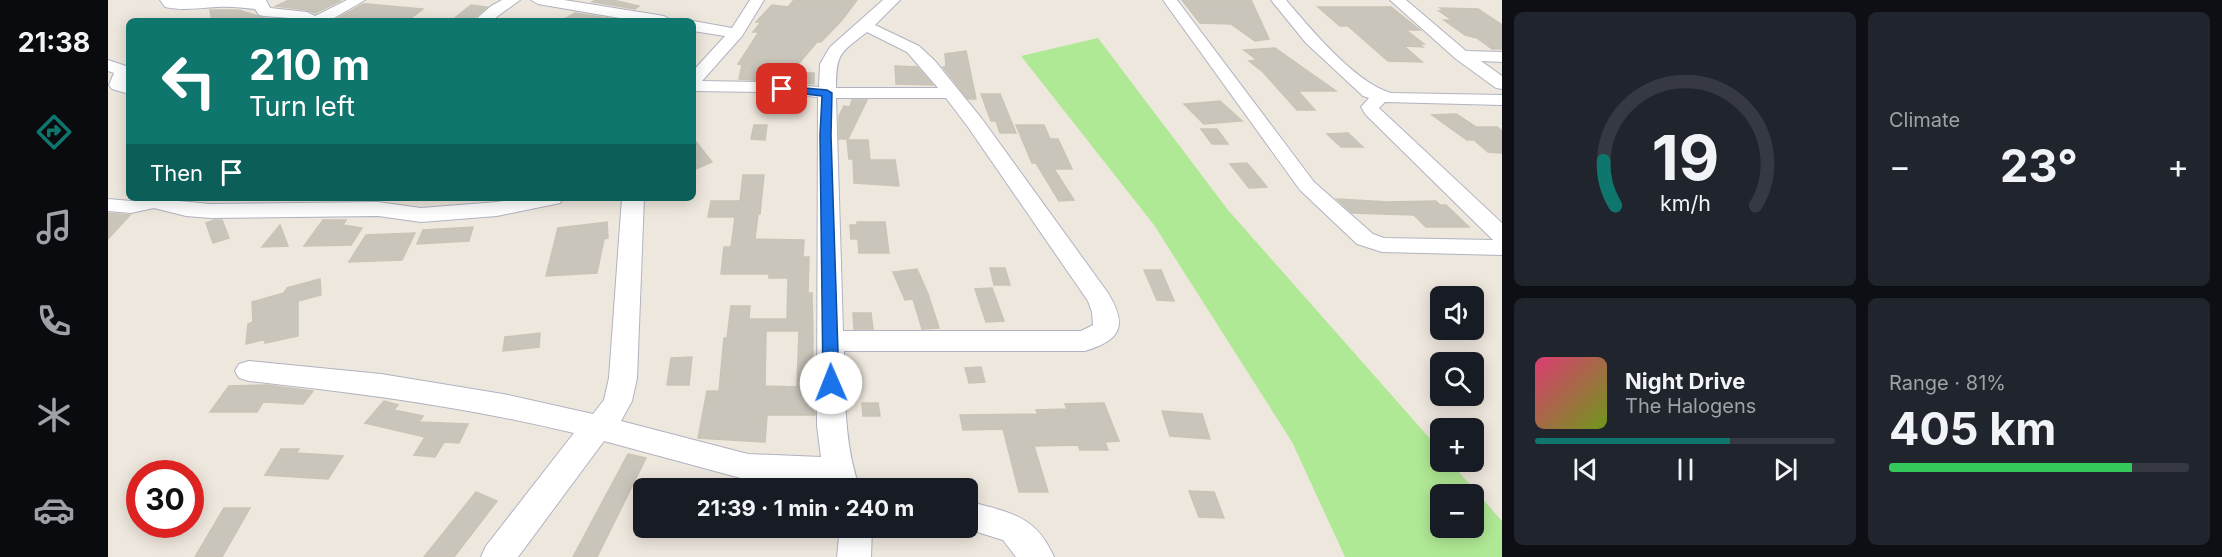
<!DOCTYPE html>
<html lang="en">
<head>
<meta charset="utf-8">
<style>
  :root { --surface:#171b24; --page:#20242c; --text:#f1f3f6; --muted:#9ea1a6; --line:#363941; --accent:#0f766e }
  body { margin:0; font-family:Inter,sans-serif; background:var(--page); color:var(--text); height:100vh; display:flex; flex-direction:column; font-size:22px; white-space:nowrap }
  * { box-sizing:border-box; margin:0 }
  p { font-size:20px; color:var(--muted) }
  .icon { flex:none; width:33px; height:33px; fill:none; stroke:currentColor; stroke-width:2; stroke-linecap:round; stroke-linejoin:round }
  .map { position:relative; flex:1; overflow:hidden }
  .drawer { display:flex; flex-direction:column; gap:12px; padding:12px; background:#0d0f14; width:720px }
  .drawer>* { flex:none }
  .banner { position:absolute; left:18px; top:18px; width:570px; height:183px; border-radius:9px; box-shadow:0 3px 15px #0003; background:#0f766e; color:#fff; overflow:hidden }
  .buttons { position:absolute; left:1322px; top:286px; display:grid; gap:12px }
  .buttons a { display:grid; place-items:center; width:54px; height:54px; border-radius:9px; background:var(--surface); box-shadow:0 3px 15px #0003; font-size:30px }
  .speed { position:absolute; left:18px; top:460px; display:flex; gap:12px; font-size:30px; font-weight:700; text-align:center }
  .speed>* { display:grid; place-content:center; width:78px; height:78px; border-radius:50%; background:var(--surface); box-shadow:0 3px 15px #0003; line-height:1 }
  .speed .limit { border:9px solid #d22; background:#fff; color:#111 }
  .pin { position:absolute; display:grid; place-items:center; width:51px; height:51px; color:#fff; margin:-26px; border-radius:12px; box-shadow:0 3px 9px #0006 }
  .me { position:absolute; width:66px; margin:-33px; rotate:359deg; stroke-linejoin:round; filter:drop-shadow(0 0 4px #0008) }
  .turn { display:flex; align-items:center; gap:21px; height:126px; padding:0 24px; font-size:27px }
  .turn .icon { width:78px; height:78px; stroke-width:2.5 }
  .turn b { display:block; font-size:42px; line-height:51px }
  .then { display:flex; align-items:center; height:57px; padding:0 24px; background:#0003; gap:12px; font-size:22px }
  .big { font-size:45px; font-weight:700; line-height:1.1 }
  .drawer .widget { flex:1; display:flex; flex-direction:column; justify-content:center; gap:9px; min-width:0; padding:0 21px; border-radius:9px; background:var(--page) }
  .drawer .dial { align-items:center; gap:0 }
  .dial svg { height:156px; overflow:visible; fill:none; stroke:var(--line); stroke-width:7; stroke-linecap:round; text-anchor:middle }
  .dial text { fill:var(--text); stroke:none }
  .song { display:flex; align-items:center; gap:18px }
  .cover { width:72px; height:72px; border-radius:9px; background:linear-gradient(135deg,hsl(340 70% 55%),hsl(80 70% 35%)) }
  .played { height:6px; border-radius:3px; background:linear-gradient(90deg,var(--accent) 65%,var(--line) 65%) }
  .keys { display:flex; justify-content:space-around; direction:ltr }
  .heat { display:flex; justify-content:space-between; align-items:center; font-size:33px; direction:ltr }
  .charge { height:9px; border-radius:4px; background:linear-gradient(90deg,#34c759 81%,var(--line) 0) }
  .drawer .tiles { flex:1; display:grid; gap:12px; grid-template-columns:repeat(2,1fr) }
  .trip { position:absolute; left:525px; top:478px; width:345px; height:60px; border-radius:9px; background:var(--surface); box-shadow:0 3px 15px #0003; font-weight:700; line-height:60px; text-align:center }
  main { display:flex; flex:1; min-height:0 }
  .dock { display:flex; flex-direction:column; width:108px; justify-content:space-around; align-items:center; background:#090b0e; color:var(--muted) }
  .dock .icon { width:42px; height:42px }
  .dock .selected { color:var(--accent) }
  .dock b { font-size:27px; color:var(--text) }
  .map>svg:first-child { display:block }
  .green { fill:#b0e995; fill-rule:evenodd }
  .building { fill:#c9c5bb; stroke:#cac3b6; stroke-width:1.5; fill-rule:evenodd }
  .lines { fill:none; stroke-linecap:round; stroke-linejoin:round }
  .minor-casing { stroke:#b1b3c0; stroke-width:2 }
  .minor { fill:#fff; fill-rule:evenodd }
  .route { fill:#1a73e8; stroke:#114b97; stroke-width:1.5 }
</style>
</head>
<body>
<main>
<nav class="dock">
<b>21:38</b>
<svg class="icon selected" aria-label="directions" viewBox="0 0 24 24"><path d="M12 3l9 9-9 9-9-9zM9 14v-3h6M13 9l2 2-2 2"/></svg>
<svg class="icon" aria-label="music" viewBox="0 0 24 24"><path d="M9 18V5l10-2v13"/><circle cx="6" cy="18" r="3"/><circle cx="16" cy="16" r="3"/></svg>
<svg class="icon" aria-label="phone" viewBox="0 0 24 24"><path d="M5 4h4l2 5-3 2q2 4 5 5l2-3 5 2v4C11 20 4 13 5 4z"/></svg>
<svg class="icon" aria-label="climate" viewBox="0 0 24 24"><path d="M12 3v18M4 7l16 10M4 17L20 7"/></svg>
<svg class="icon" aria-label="car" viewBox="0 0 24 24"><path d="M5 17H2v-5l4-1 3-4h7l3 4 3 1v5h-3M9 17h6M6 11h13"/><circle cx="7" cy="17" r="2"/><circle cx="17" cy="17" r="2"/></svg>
</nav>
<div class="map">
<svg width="1394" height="557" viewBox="0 0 1394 557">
  <rect width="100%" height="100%" fill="#eee7dd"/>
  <path class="green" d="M 990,38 L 1120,210 L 1332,450 L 1332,462 L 1342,462 L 1394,521 L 1394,557 L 1237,557 L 1184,442 L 1046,225 L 913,56 ZM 1332,495 L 1365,495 L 1365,528 L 1332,528 Z"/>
  <path class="building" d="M 181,0 L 226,0 L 232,1 L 207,13 L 199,10 L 168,6 Z
    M 488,0 L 505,0 L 531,6 L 527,9 L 484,2 Z
    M 686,0 L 749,0 L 734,20 L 713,42 L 709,42 L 687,68 L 691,69 L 687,73 L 706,73 L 706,84 L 631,79 L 634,65 L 630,64 L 651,32 L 645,32 L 653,22 L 648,22 L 664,5 L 680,7 Z
    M 1074,0 L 1143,0 L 1161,39 L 1147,41 L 1123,24 L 1092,23 Z
    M 255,4 L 260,4 L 315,9 L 299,21 L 225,21 Z
    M 363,5 L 379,7 L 362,21 L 343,21 Z
    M 1210,7 L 1283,7 L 1312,30 L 1298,30 L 1316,44 L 1312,44 L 1315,47 L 1296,46 L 1314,62 L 1280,61 L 1240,26 L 1232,26 Z
    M 1332,8 L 1370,9 L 1394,25 L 1394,49 L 1384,49 L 1369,38 L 1357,35 L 1336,20 L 1344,20 L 1331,11 L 1336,11 Z
    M 102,10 L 131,10 L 156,18 L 192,21 L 104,21 Z
    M 467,13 L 513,20 L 453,21 Z
    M 1167,48 L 1228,91 L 1190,91 L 1207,110 L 1189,110 L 1155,72 L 1141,61 L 1149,60 L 1136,50 Z
    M 858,51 L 868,99 L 860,99 L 835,67 L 838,67 L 837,54 Z
    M 787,66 L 809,67 L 825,85 L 788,84 Z
    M 873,94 L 892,94 L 908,133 L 892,133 L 888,121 L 883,121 Z
    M 744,100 L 759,100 L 740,139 L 731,139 L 731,116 L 736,106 L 742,107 Z
    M 1112,101 L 1134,121 L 1096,124 L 1076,104 Z
    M 1348,114 L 1368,127 L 1389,127 L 1394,131 L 1394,153 L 1380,152 L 1366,140 L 1359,140 L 1324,115 Z
    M 646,125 L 659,125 L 657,140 L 643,139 Z
    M 908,125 L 936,125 L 942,139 L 950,139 L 964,169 L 946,169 L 966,200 L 951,201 L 928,163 L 924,163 Z
    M 1093,129 L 1109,129 L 1120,144 L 1104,144 Z
    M 1240,133 L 1255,147 L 1233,147 L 1219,134 Z
    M 585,138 L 604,162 L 585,170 Z
    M 739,140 L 760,140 L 762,160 L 787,160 L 791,186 L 746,183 L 745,159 L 741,159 Z
    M 1139,163 L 1159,187 L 1141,188 L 1122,164 Z
    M 635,175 L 656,175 L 652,214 L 650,214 L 647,239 L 696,240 L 695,257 L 701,257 L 700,293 L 704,293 L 705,338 L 704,399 L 707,399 L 707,415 L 659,415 L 657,442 L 590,438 L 599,391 L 611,391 L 616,338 L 619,338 L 623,306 L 642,306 L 641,319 L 679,319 L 680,278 L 661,278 L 661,274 L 613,274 L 616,247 L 623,247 L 627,217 L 600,217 L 603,201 L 632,201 ZM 658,331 L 691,331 L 689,387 L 657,386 Z
    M 1229,199 L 1280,202 L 1328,201 L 1332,205 L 1338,205 L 1361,227 L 1318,227 L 1306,215 L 1244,213 Z
    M 0,213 L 22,215 L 0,239 Z
    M 106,220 L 114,220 L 121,238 L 105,243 L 98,223 Z
    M 215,220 L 238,220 L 235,225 L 254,228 L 243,245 L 196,246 Z
    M 499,222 L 500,238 L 496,239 L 489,273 L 438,276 L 450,228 Z
    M 749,222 L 777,222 L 781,253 L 751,253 L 750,239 L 743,239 L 742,225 L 749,225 Z
    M 172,225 L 180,246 L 154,247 Z
    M 365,227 L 361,241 L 309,244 L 315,230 Z
    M 307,233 L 294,260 L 241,262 L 258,235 Z
    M 882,268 L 897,268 L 902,285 L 886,285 Z
    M 809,269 L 820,294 L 831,328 L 814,329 L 805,299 L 797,300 L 785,272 Z
    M 1036,270 L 1053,270 L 1066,301 L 1049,300 Z
    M 212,279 L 213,295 L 190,301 L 190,336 L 157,343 L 157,339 L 138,344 L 140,324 L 145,322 L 144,302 L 176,293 L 179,288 Z
    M 884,288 L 896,321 L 878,322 L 867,289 Z
    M 745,313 L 763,313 L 765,329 L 746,329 Z
    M 432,333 L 431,347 L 395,351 L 397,337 Z
    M 584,357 L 581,385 L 559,385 L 563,358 Z
    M 873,367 L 877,382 L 861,383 L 857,368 Z
    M 159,385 L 205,391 L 195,404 L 155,402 L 149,412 L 102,412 L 121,386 Z
    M 276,401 L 290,405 L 286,410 L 315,416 L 311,422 L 360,424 L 351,443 L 336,442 L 327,457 L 306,455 L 317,437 L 257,423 Z
    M 754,403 L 770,403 L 772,416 L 755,416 Z
    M 996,403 L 1011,441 L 997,442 L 1000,450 L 972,450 L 970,445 L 926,446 L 940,492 L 911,492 L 895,429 L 855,430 L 852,415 L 930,414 L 928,410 L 959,409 L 957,404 Z
    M 1054,411 L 1094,414 L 1102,439 L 1062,436 Z
    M 173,449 L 191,449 L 188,453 L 235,456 L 220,479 L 157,475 Z
    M 520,454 L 538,458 L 489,557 L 465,557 Z
    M 1081,491 L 1106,492 L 1116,518 L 1091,517 Z
    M 368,492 L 389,501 L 346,557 L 316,557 Z
    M 116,508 L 142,508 L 114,557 L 87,557 Z"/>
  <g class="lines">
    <g class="minor-casing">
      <path id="minor" d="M 52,0 L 158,0 L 162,8 L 199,12 L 207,16 L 239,0 L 257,0 L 221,21 L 156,16 L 151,15 L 147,9 C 135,8 122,6 109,7 C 92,8 74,11 57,7 Z
        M 394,0 L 412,0 L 383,21 L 366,21 L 383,6 Z
        M 423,0 L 456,0 L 556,16 L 564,21 L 529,21 L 430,4 Z
        M 642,0 L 656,0 L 634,36 L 594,81 L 652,82 L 711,87 L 712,64 L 722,47 L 775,0 L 792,0 L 767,25 L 811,46 L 827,61 L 874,119 L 1000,293 C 1020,326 1013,340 977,351 L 736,351 C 737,397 736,445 752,489 L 720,489 L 719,484 L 640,480 L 496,441 L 410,557 L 373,557 L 378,546 L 466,433 C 358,407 251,393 141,381 L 131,378 L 127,371 L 131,364 L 141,361 L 273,374 L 395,394 L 485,414 L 496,400 L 501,378 L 514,198 L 536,198 L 529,378 L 524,401 L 513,421 L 640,454 L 713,457 L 709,426 L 710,97 L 652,92 L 585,91 L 585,71 L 617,36 L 585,31 L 585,21 L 624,28 ZM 759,32 L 799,52 L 830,88 L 728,88 C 728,53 732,53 759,32 ZM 728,98 L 838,98 L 860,127 L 980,301 L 984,312 L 985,325 L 973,331 L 735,331 Z
        M 1055,0 L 1069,0 L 1206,182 L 1265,234 L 1276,238 L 1385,240 L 1258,115 L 1253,107 L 1261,98 L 1255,96 L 1198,43 L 1163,0 L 1178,0 C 1202,28 1247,83 1283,93 L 1394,95 L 1394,105 L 1277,102 L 1271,108 L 1394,223 L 1394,255 L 1274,252 L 1249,244 L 1192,190 Z
        M 1282,0 L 1298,0 L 1358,51 L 1394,52 L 1394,62 L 1373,61 L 1394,76 L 1394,89 L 1388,88 L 1348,59 Z
        M 0,60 L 21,67 L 21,94 L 4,89 L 1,85 L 6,73 L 0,71 Z
        M 34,198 L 73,198 L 71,201 L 102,204 L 270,202 L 313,208 L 389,202 L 412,198 L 455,198 L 452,203 L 389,216 L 313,222 L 270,216 L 102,218 L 78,216 L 46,208 L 23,213 L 0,211 L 0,199 L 23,201 Z
        M 860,501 C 901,513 927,514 946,557 L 908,557 L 895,540 L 856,528 L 860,528 Z
        M 732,528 L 764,528 L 763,557 L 729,557 Z"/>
    </g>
    <use href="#minor" class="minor"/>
  </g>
  <path class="route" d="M 674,86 L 719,90 L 724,93 L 723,135 L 731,383 L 729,388 L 718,388 L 715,383 L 712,135 L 714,96 L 671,91 L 669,89 Z"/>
</svg>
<div class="buttons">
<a><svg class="icon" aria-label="sound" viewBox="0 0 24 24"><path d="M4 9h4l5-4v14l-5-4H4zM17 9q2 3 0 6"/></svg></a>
<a><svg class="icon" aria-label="search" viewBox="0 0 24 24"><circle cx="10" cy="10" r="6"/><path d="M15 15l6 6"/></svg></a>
<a>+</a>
<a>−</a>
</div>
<div class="speed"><div class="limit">30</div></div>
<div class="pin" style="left:674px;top:89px;background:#d93025"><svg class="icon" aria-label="arrive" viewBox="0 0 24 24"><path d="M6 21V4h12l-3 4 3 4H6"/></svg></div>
<svg class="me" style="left:723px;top:383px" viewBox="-20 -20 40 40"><circle r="19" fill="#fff"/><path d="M0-13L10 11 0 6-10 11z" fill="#1a73e8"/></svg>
<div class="trip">21:39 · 1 min · 240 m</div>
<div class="banner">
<div class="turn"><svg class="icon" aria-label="left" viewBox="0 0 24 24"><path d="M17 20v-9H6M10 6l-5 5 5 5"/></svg><div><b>210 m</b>Turn left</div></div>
<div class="then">Then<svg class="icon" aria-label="arrive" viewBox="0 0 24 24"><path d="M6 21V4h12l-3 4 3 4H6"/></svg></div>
</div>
</div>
<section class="drawer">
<div class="tiles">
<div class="widget dial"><svg viewBox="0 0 100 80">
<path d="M14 69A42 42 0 1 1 86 69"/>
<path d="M14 69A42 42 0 0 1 8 46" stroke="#0f766e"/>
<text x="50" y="56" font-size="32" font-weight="700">19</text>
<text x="50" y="72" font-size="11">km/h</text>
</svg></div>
<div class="widget"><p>Climate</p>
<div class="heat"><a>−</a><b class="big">23°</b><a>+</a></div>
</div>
<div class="widget">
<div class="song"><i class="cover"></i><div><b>Night Drive</b><p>The Halogens</p></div></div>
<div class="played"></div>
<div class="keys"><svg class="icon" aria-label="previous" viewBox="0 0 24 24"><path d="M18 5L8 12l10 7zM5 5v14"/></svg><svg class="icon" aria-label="pause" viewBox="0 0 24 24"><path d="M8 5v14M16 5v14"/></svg><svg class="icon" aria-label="next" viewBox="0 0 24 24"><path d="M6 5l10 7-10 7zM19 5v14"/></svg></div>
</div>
<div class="widget"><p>Range · 81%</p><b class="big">405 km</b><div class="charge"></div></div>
</div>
</section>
</main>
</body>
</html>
